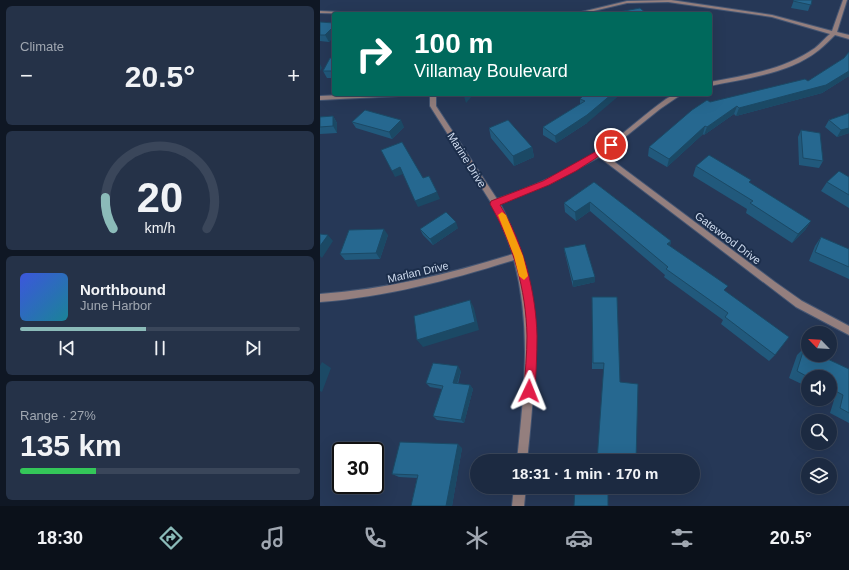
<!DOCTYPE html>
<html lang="en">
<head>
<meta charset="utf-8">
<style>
  :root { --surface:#1c2a41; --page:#253248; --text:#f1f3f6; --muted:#a0a7b1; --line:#3a465a; --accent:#8bbbb9 }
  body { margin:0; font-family:Helvetica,sans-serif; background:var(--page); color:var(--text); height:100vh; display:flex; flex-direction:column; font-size:15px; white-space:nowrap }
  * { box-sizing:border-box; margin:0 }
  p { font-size:13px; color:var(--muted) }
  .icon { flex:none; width:22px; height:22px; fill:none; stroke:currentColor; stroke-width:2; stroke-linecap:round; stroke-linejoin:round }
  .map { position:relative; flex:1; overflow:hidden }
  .sheet { display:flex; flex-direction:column; gap:6px; padding:6px; background:#0f1724; width:320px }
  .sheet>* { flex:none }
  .hud { position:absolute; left:12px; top:12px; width:380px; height:84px; border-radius:4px; box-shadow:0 4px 16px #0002,0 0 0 1px var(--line); background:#00695c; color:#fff; overflow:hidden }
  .needle { width:26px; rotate:295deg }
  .fabs { position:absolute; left:481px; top:326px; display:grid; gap:8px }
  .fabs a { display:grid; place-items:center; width:36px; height:36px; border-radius:50%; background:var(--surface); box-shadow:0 4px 16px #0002,0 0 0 1px var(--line); font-size:20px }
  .speed { position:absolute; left:12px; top:442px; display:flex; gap:8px; font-size:20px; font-weight:700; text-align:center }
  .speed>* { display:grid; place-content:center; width:52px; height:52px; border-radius:50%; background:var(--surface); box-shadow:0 4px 16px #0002,0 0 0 1px var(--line); line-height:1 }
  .speed .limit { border:2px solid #111; border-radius:6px; background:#fff; color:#111 }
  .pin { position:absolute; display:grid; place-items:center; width:34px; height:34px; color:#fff; margin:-17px; border:2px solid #fff; border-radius:50%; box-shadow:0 1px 4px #0007 }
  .me { position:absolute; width:44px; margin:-22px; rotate:2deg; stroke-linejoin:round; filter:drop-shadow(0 0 3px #0008) }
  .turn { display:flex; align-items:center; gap:14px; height:84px; padding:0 16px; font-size:18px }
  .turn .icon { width:52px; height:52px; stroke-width:2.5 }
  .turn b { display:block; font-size:28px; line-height:34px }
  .big { font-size:30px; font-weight:600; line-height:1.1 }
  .sheet .tile { flex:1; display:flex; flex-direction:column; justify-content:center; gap:6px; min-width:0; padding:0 14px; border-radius:6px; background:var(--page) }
  .sheet .dial { align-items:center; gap:0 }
  .dial svg { height:104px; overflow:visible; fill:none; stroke:var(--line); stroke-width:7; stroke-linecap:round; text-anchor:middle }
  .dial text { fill:var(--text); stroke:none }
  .song { display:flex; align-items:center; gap:12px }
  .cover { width:48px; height:48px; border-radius:6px; background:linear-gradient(135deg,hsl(230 70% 55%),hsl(190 70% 35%)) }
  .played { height:4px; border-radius:2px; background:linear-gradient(90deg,var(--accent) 45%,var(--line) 45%) }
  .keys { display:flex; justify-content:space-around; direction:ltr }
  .heat { display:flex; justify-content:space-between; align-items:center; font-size:22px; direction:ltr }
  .charge { height:6px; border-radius:3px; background:linear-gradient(90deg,#34c759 27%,var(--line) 0) }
  .trip { position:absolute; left:150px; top:454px; width:230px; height:40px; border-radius:20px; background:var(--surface); box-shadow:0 4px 16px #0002,0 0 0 1px var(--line); font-weight:600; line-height:40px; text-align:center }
  .tab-bar { display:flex; height:64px; justify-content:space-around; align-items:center; background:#0b111a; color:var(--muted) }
  .tab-bar .icon { width:28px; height:28px }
  .tab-bar .active { color:var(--accent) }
  .tab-bar b { font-size:18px; color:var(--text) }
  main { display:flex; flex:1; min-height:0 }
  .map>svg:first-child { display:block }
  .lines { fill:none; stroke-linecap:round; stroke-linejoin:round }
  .minor-casing { stroke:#445572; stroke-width:2 }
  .minor { fill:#947f7e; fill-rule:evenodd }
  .wall { fill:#21597c }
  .shaded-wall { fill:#1b4965 }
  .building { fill:#266890; stroke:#1b4965 }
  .route { fill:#e11d48; stroke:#92132f }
  .slow { fill:#f59e0b }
  .labels { text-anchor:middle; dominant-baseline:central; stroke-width:4; stroke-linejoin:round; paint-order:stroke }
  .street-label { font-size:11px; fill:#cfdbee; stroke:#1c2e4b }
</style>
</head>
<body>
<main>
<section class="sheet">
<div class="tile"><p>Climate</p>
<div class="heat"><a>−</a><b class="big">20.5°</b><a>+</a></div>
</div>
<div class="tile dial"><svg viewBox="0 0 100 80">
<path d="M14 69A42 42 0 1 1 86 69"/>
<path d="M14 69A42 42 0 0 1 8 45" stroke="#8bbbb9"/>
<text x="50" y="56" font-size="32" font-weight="700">20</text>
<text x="50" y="72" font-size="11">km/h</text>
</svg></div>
<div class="tile">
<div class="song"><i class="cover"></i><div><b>Northbound</b><p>June Harbor</p></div></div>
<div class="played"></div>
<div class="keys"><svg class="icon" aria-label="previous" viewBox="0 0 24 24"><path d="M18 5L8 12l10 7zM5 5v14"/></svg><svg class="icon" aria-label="pause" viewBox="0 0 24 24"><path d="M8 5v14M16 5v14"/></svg><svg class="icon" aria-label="next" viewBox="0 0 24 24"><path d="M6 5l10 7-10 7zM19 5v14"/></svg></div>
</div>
<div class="tile"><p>Range · 27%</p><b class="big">135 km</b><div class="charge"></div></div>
</section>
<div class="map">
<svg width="529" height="506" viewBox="0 0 529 506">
  <rect width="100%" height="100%" fill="#263857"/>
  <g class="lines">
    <g class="minor-casing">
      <path id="minor" d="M 351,0 L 452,15 L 512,31 L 523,0 L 527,0 L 517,32 L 529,35 L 529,39 L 515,35 C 510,40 505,45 499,50 C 469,74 427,78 390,86 L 390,82 C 426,75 464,70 495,48 C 500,44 505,38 510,34 L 452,17 L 348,2 L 307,3 L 261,14 L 253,14 L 307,1 Z
        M 0,11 L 42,13 L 44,14 L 0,13 Z
        M 43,94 L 82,94 L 79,96 L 0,100 L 0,96 Z
        M 110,94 L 116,94 L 116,106 L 177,199 C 215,186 253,169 286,146 C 307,131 325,114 346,99 L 355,94 L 362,94 L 340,109 L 284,154 L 455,282 L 482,301 L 529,326 L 529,335 L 476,307 L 279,157 L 231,183 L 180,204 C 187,215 191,228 196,240 C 222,311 215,387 207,461 L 197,461 C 204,391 212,330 194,260 C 130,280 67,297 0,302 L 0,294 C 66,289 129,274 193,254 L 177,212 L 110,106 Z
        M 194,487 L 206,487 L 204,506 L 192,506 Z"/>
    </g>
    <use href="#minor" class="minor"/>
  </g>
  <path class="wall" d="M 474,0 L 492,0 L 488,11 L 471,8 Z
    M 0,22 L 14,23 L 14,36 L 9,42 L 0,41 Z
    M 529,52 L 529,76 L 502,93 L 416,116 L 414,114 L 384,135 L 383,134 L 347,167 L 328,156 L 329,147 L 390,102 L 488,81 L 524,58 Z
    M 14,58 L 14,78 L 7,78 L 3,71 Z
    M 265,94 L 267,123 L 236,143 L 223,135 L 223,127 L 260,104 L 260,99 Z
    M 529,113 L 529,133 L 517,137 L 505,127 L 509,120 Z
    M 13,116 L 17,123 L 17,133 L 0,134 L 0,117 Z
    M 32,122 L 84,127 L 72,139 L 36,128 Z
    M 169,128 L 212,147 L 214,157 L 194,166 L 171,138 Z
    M 481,130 L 503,161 L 499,168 L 479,165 L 478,137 Z
    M 376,166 L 430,183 L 491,221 L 485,230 L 472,243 L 426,213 L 427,209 L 373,176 Z
    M 529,177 L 529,208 L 501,191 L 507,182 Z
    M 274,182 L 351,241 L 350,246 L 405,291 L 455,355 L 449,361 L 401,324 L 403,320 L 344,277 L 345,275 L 270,211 L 256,221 L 245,212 L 244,203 Z
    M 138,228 L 113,245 L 103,235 L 100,229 Z
    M 68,235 L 60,259 L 25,260 L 20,254 Z
    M 501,237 L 529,249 L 529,279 L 489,261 L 495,246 Z
    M 244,248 L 275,282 L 253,287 L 245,254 Z
    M 272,305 L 300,382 L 283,369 L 272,369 Z
    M 484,348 L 529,369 L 529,423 L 510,413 L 514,400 L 510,398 L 510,377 L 488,377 L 488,387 L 469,378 L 477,355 Z
    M 141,371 L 138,384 L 150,385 L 153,389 L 144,423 L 117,420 L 113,416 L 122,389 L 110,387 L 106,383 Z
    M 142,448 L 132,506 L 91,506 L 97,478 L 79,477 L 72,474 Z"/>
  <path class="shaded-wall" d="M 14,26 L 14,36 L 9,42 L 5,35 Z
    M 0,64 L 2,68 L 0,71 Z
    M 529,71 L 529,76 L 502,93 L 416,116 L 419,108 Z
    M 146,94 L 154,94 L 146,103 L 144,96 Z
    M 292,94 L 301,94 L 267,123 L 236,143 L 235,136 Z
    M 417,106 L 414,114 L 384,135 L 387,127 Z
    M 13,116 L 17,123 L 17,133 L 13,126 Z
    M 81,120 L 84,127 L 72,139 L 69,132 Z
    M 385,126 L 383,134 L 347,167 L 349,159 Z
    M 529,128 L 529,133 L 517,137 L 521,130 Z
    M 212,147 L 214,157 L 194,166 L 193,156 Z
    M 80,167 L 83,174 L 75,177 L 72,171 Z
    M 117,192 L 120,199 L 98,207 L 95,201 Z
    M 270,202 L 270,211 L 256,221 L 255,212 Z
    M 491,221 L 485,230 L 472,243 L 478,234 Z
    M 136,222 L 138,228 L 113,245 L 110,239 Z
    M 64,229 L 68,235 L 60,259 L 56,253 Z
    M 8,235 L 13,241 L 2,258 L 0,256 L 0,246 Z
    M 351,241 L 349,249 L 347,244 Z
    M 275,277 L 275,282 L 253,287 L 253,281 Z
    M 150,300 L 154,308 L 159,330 L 103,347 L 97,340 Z
    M 2,362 L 11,368 L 2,392 L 0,391 L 0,366 Z
    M 138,366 L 141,371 L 136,387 L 133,383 Z
    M 150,385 L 153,389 L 144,423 L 141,420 Z
    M 138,444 L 142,448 L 132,506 L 126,506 Z"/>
  <path class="building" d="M 474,0 L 492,0 L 491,5 L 473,1 Z
    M 320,8 L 327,14 L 288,14 Z
    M 0,22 L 14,23 L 14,26 L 5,35 L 0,35 Z
    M 529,52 L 529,71 L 506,85 L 419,108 L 417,106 L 387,127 L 385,126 L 349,159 L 329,147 L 372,110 L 387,100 L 390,102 L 485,79 L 488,81 L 524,58 Z
    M 10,58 L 14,58 L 14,71 L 3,71 Z
    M 265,94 L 292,94 L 267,115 L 235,136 L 223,127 L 265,101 L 260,99 Z
    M 45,110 L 81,120 L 69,132 L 32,122 Z
    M 529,113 L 529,128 L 521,130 L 509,120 Z
    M 13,116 L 13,126 L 0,127 L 0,117 Z
    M 188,120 L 212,147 L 193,156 L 169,128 Z
    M 481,130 L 500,133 L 503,161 L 483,158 Z
    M 82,142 L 103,178 L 109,176 L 117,192 L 95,201 L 80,167 L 72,171 L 61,150 Z
    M 389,155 L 431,180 L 429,182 L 491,221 L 478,234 L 430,203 L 433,201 L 376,166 Z
    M 519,171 L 529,177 L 529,195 L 507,182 Z
    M 274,182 L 351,241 L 347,244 L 408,286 L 404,290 L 469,337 L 455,355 L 405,317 L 408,313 L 346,269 L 348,267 L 270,202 L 255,212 L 244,203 Z
    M 126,212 L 136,222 L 110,239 L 100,229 Z
    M 64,229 L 56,253 L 20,254 L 29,230 Z
    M 0,234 L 8,235 L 0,246 Z
    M 501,237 L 529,249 L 529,267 L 495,252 Z
    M 265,244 L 275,277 L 253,281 L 244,248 Z
    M 272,297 L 297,297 L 300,382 L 318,384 L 316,461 L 277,461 L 284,363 L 273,363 Z
    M 150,300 L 155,322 L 97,340 L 94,316 Z
    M 484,348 L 488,350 L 488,355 L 499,355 L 529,369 L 529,413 L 520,408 L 523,395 L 510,388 L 510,377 L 488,377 L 477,371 Z
    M 113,363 L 138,366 L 133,383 L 150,385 L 141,420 L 113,416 L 123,386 L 106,383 Z
    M 80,442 L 138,444 L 126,506 L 91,506 L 98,475 L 72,474 Z
    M 255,487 L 271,487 L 288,488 L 288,506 L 254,506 Z"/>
  <path class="route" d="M 291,143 L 295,145 L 293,147 L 256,171 L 229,185 L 180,205 C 203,242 216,292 217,336 C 217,354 216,373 215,391 L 213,395 L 209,397 L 205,395 L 204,391 C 205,373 207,354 207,336 C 206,289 193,244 170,204 L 171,201 L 223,181 Z"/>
  <path class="slow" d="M 182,212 L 186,215 L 203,256 L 208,276 L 204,280 L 199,276 L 194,256 L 178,215 Z"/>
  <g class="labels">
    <g class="street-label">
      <text transform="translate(147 160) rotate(58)">Marine Drive</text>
      <text transform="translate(408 238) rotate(37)">Gatewood Drive</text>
      <text transform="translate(98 272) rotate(-13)">Marlan Drive</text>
    </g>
  </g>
</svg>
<div class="fabs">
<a><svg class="needle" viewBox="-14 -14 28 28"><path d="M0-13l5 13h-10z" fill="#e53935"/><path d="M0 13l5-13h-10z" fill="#a0a7b1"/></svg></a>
<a><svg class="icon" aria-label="sound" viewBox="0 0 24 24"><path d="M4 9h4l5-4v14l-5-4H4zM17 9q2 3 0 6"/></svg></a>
<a><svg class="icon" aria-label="search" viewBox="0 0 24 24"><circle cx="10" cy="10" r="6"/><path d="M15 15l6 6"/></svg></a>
<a><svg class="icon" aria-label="layers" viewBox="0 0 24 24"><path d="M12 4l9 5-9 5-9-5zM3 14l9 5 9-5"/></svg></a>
</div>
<div class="speed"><div class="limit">30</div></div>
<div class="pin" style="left:291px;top:145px;background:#d93025"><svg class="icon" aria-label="arrive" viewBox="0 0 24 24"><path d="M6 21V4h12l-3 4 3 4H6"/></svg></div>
<svg class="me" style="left:209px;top:391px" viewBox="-20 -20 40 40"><path d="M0-17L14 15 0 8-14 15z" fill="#e11d48" stroke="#fff" stroke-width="4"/></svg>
<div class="trip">18:31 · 1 min · 170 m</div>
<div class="hud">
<div class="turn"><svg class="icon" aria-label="right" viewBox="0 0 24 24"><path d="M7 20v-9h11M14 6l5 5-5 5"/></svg><div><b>100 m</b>Villamay Boulevard</div></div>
</div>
</div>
</main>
<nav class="tab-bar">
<b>18:30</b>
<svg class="icon active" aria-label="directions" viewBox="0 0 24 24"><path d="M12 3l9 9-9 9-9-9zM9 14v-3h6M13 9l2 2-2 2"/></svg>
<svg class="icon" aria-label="music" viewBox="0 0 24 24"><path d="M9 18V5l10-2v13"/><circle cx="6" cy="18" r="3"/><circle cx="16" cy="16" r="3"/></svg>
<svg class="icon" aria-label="phone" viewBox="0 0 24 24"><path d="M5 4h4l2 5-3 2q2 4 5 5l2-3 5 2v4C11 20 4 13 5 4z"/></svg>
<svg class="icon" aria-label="climate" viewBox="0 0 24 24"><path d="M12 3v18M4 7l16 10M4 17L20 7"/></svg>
<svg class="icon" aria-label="car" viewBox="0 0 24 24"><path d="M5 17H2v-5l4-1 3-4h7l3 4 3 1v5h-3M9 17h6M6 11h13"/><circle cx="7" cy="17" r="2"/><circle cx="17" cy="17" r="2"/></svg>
<svg class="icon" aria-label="filters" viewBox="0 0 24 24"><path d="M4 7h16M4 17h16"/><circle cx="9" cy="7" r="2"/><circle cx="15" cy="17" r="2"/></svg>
<b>20.5°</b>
</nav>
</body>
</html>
